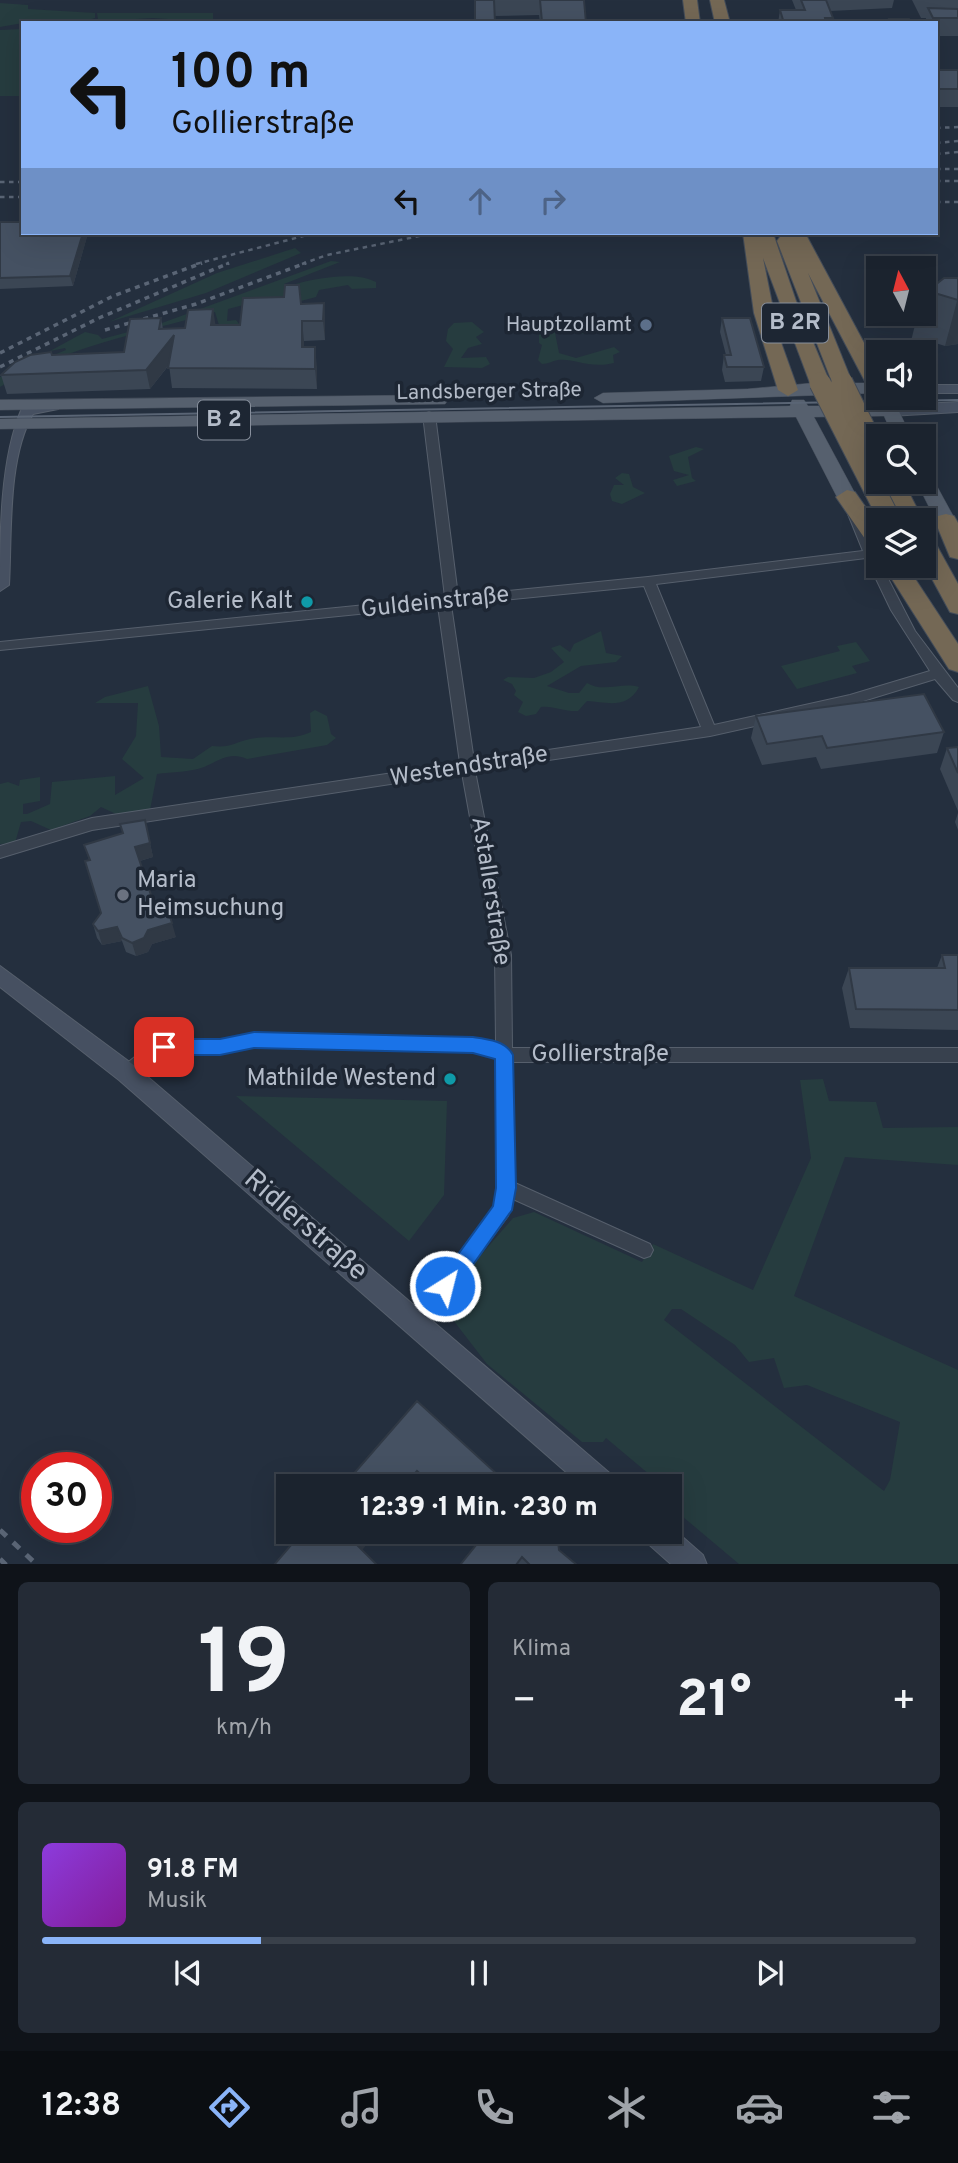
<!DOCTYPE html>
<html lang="de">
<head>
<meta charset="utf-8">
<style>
  :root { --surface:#1b232e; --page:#242b36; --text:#f1f3f6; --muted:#a0a4aa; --line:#39404a; --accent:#8ab4f8 }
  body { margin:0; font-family:Overpass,sans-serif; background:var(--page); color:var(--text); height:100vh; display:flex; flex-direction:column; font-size:26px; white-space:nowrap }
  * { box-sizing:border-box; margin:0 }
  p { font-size:23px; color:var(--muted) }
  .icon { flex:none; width:38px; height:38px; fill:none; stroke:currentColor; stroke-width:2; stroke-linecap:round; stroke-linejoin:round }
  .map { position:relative; height:1564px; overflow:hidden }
  .panel { display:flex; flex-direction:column; gap:18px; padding:18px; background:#0f1319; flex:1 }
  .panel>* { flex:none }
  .hud { position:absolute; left:21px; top:21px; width:917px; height:214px; border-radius:0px; box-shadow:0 7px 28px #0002,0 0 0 2px var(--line); background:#8ab4f8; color:#111; overflow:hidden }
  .needle { width:46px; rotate:353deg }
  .fabs { position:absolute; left:866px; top:256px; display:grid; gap:14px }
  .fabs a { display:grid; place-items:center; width:70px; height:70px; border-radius:0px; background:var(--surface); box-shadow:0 7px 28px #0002,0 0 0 2px var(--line); font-size:35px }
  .speed { position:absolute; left:21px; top:1452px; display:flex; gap:14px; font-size:35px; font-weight:700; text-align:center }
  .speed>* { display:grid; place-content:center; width:91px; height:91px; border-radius:50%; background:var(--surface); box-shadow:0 7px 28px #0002,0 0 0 2px var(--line); line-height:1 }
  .speed .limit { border:10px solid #d22; background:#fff; color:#111 }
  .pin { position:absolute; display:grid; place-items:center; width:60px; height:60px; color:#fff; margin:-30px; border-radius:14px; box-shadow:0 4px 10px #0006 }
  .me { position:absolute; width:77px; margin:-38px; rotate:36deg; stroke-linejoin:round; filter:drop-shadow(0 0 5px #0008) }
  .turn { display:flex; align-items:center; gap:24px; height:147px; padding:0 35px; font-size:32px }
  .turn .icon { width:91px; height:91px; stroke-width:2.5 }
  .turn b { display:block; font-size:49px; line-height:60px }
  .lanes { display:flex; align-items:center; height:66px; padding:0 35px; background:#0003; justify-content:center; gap:35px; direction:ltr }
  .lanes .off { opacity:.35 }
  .big { font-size:52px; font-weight:800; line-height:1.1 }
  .panel .card { flex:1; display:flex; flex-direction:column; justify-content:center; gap:10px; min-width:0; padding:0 24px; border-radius:10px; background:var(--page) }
  .panel .dial { align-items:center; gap:0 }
  .dial b { font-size:91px; line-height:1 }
  .song { display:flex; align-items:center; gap:21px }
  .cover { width:84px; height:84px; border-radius:10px; background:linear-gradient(135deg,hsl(270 70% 55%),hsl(290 70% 35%)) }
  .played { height:7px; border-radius:4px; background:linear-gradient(90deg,var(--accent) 25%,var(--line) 25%) }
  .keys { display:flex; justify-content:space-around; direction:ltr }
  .heat { display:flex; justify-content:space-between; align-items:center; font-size:38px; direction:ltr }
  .panel .tiles { flex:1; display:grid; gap:18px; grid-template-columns:1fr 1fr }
  .card:last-child { grid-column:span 2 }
  .trip { position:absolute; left:276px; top:1474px; width:406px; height:70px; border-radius:0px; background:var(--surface); box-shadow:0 7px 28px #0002,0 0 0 2px var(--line); font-weight:800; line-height:70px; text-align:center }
  .menu { display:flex; height:112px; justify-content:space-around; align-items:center; background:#0b0e12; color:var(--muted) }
  .menu .icon { width:49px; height:49px }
  .menu .active { color:var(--accent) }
  .menu b { font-size:32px; color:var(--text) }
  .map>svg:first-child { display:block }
  .green { fill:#263c3f; fill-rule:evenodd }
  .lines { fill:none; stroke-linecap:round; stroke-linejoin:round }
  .street-casing { stroke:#565f6c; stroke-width:2 }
  .secondary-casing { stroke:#565f6c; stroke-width:2 }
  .primary-casing { stroke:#414a57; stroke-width:1 }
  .highway-casing { stroke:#434c59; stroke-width:2 }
  .street { fill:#38414e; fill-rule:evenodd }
  .secondary { fill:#465061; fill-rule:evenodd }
  .primary { fill:#56606e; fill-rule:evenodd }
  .highway { fill:#746855; fill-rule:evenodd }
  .tram { stroke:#5a6575; stroke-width:2 }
  .rail-far2 { stroke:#5a6575; stroke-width:2.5; stroke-dasharray:4.5 4.5; stroke-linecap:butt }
  .rail-far1 { stroke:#5a6575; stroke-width:3.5; stroke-dasharray:5 5; stroke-linecap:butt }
  .rail { stroke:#5a6575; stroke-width:5; stroke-dasharray:9 9; stroke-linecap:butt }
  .highway-bridge-casing { stroke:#434c59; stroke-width:23; stroke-linecap:butt }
  .highway-bridge { stroke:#746855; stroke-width:21 }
  .wall { fill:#3b4654; fill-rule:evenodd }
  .shaded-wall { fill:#303945 }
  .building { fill:#455162; stroke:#303945; stroke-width:2 }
  .route { fill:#1a73e8; stroke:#114b97; stroke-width:2 }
  .service-dot { fill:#5c6f8a; stroke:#1d2633; stroke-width:2.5 }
  .culture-dot { fill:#0f9aa8; stroke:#1d2633; stroke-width:2.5 }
  .worship-dot { fill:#6b7280; stroke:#1d2633; stroke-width:2.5 }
  .labels { text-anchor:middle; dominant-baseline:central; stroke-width:7; stroke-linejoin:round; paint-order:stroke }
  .far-poi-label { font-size:21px; fill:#b4bcc9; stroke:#1d2633; text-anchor:end }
  .far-street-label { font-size:21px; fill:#b4bcc9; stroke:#1d2633 }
  .shield { fill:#1d2633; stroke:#878f9c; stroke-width:2 }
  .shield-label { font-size:23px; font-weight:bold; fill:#b4bcc9 }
  .poi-label { font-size:24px; fill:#b4bcc9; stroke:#1d2633; text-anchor:end }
  .street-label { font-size:24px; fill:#b4bcc9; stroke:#1d2633 }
  .near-street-label { font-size:28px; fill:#b4bcc9; stroke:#1d2633 }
</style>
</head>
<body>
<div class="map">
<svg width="958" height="1565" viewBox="0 0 958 1565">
  <rect width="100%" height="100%" fill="#242f3e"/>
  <path class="green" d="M 0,3 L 28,5 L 28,9 L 95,13 L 95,18 L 78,23 L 23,23 L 0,27 Z
    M 97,13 L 213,13 L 213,22 L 153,18 L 103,21 L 98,19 Z
    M 23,29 L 23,96 L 0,96 L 0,30 Z
    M 295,248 L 301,253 L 206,293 L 109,322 L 217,273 Z
    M 331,261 L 340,262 L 284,284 L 288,286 C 310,279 355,270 376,282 L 376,288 L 352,289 L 348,285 L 319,290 L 316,297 L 297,302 L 291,296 L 275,297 L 228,309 L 227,321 L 236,320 L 240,325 L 219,325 L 215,312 C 143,333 65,346 0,387 L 0,377 L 66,350 L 65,348 L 50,351 L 85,332 L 98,335 L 102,339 L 162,323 Z
    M 472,322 L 484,332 L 476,337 L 482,344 L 468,348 L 461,358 L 486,357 L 490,364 L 482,368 L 444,367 L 453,349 L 446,341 L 448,329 L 454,323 Z
    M 578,323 L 592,326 L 595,330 C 581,340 568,327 555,333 L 559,353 L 576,358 L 614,347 L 620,352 L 613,355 L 614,363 C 589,369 574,358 558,360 C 552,361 548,364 542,364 L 538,360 L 542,345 L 539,343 L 539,327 Z
    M 696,447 L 704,449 L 688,457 L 692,478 L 696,481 L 677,486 L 673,480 L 689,475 L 674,471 L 669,456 Z
    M 622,473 L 629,474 L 633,487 L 645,493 L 622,504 L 612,501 L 610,494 L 614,485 L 624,485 L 615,478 Z
    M 601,631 L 606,653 L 622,656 L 616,662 L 581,666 L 547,686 L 569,693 L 579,693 L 587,683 C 603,693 621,682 639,687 C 627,710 606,702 587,701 L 578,711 C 565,712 552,705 541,707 L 536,714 L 526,716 L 518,712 L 523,702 L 514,695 L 516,691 L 512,684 L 503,680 L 508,677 L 534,678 L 551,672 L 564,662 L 551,648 L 560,645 L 570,652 L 574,644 Z
    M 856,642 L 870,661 L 852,666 L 857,673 L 797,689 L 781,666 L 840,651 L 837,646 Z
    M 148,686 L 159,726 L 161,757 L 193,759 L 212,746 C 231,748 233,743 250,739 C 273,734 289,742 311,732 L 310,713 L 315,710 L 327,716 L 331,734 L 336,738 L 327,745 L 247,759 C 229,751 219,761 204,767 C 190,772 172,772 157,774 L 150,810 L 116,814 L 101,807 L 90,816 L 51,830 L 31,821 L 21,822 L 15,843 L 0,844 L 0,784 L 8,782 L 19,786 L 20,780 L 40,777 L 40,801 L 23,804 L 23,814 L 27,814 L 50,804 L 52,782 L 115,776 L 115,795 L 144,778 L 122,759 L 136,736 L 138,703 L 95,703 L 105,697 Z
    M 823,1079 L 829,1101 L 876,1102 L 883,1128 L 958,1127 L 958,1165 L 845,1157 L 794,1296 L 958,1370 L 958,1564 L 739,1564 L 670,1506 L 670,1486 L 650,1486 L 649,1483 L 656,1480 L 606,1438 L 603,1442 L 582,1442 L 487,1364 L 450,1316 L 447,1294 L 513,1218 L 534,1212 L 642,1262 L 653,1244 L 753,1290 L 811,1158 L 800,1080 ZM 672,1309 L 681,1309 L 735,1345 L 749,1362 L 774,1358 L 784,1388 L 807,1385 L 900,1422 L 890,1480 L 884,1491 L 664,1320 Z
    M 236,1096 L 447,1101 L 444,1195 L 409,1241 Z"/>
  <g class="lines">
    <g class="street-casing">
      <path id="street" d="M 958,20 L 958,24 L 906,23 L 910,21 Z
        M 429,412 L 435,415 L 458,596 L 648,577 L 863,551 L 848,514 L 854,510 L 860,514 L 878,560 L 878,565 L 881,565 L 915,631 L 958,688 L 958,702 L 953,700 L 935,679 L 850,705 L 710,736 L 475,771 L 511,955 L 512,1048 L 958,1048 L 958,1062 L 512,1062 L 515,1183 L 650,1244 L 653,1250 L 650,1256 L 644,1258 L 513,1199 L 508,1216 L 423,1329 L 417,1332 L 411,1329 L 408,1323 L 411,1317 L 494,1207 L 497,1188 L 496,1059 L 487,1054 L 473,1052 L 254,1047 L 221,1054 L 166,1056 L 127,1080 L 121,1078 L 119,1073 L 121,1068 L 136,1056 L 163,1043 L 221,1040 L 254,1033 L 473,1038 L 496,1042 L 495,955 L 462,773 L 92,830 L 0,858 L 0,846 L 92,818 L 460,763 L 438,606 L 0,650 L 0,642 L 445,597 L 423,415 ZM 866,558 L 891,610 L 930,671 L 850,695 L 714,725 L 656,584 ZM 644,586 L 701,727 L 474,761 L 451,605 Z"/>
    </g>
    <g class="secondary-casing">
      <path id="secondary" d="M 924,385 L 958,385 L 958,393 L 924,393 Z
        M 53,401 L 61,406 L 58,409 L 33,414 C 7,459 12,534 9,585 L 0,591 C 0,533 0,459 22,408 Z
        M 958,402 L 958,412 L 890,416 L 882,411 L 890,406 Z
        M 0,966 L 135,1066 L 613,1476 L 616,1486 L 582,1486 L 119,1080 L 0,987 Z
        M 670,1526 L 703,1555 L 707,1565 L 672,1565 L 645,1541 L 641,1531 L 670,1531 Z"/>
    </g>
    <g class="primary-casing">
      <path id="primary" d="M 813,383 L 878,383 L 878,393 L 603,403 L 594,398 L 603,393 L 747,389 Z
        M 439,395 L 445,396 L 448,400 L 445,404 L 0,410 L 0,400 Z
        M 878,397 L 892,397 L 911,436 L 893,436 L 884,416 L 814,417 L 857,497 L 847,503 L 837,497 L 796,417 L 0,429 L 0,419 L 790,406 L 792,400 L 804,400 L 808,406 L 879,406 L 876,400 Z
        M 924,473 L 933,479 L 956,521 L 953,525 L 939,525 L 936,521 L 916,481 L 924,481 Z"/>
    </g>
    <g class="highway-casing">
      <path id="highway" d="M 683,0 L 697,0 L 700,23 L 686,23 Z
        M 710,0 L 724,0 L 730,23 L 715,23 Z
        M 743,233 L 773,233 L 796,301 L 830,383 L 827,387 L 820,389 L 810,383 L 763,258 L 778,334 L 798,390 L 788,396 L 778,390 L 754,313 Z
        M 787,233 L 805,233 L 878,369 L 878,393 L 868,387 L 808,273 L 852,382 L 842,388 L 832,382 L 777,241 L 780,237 L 789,236 Z
        M 881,481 L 903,481 L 923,520 L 901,520 Z
        M 847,490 L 855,492 L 878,525 L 878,548 L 870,546 L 836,497 Z
        M 946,514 L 954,516 L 958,523 L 958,559 L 950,557 L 935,521 L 938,516 Z
        M 924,535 L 932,537 L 958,584 L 958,614 L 950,612 L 924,564 Z
        M 883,565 L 906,565 L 958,644 L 958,672 L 949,669 Z"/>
    </g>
    <use href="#street" class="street"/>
    <use href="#secondary" class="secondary"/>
    <use href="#primary" class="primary"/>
    <use href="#highway" class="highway"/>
    <path class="tram" d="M 0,417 L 958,400"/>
    <path class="rail-far2" d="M 936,128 L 958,127
      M 936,143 L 958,141
      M 936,154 L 958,152
      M 936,169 L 958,169
      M 936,181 L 958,181
      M 0,182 L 23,182
      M 0,197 L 23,197
      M 936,202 L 958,202
      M 196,264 L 315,233
      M 226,264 L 229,263
      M 302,264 L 327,255 L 434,233"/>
    <path class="rail-far1" d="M 105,330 L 196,304 L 306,263
      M 0,353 L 113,296 L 202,263
      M 0,367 L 99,318 L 229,263"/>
    <path class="rail" d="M 0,1530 L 37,1565
      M 0,1559 L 6,1565"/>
    <g class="highway-bridge-casing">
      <path id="highway-bridge" d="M 842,382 L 878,456
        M 820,383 L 890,520"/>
    </g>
    <use href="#highway-bridge" class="highway-bridge"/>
  </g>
  <path class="wall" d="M 474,0 L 584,0 L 586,23 L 475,23 ZM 539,15 L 540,22 L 495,22 L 494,16 Z
    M 792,0 L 894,0 L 892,8 L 830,11 L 833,18 L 832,23 L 778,23 L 780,10 L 796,10 Z
    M 912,0 L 958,0 L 958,36 L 936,36 L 936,23 L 925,23 L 926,18 L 921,18 Z
    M 936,70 L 958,70 L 958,107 L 936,107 Z
    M 0,222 L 88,233 L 73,286 L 0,289 Z
    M 958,278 L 958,344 L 945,346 L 926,340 L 911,341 L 918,313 L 924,313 L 924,294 Z
    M 324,303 L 325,322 L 325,340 L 304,341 L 304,347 L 317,367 L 317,389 L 172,388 L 169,365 L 150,389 L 7,394 L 1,375 L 52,355 L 124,352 L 161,318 L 163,329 L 240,325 L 301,304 Z
    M 722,318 L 764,367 L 761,381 L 725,382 L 722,370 L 724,355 L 726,355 L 720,332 Z
    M 756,716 L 944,732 L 937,753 L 821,769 L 816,757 L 762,765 L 751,738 Z
    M 958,747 L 958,811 L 940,769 L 947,748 Z
    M 958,813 L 958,830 L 955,822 Z
    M 145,820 L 153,857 L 140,861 L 154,904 L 176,937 L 152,944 L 148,952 L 136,956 L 126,952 L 122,941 L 102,945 L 97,938 L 93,924 L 101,913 L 89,860 L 84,845 L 123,833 Z
    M 942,955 L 958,955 L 958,1030 L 850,1028 L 842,988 L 849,968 L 937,968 Z
    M 417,1401 L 510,1486 L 420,1486 L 418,1484 L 417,1486 L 343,1486 Z
    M 468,1531 L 557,1531 L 559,1550 L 577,1565 L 460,1565 L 479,1542 Z"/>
  <path class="shaded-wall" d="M 83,233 L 88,233 L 73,286 L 70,276 Z
    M 958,300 L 958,344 L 945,346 L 957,301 Z
    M 324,303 L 325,322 L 325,340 L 323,321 Z
    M 213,309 L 216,328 L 211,325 Z
    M 302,321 L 304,341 L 304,367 L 302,347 Z
    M 174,335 L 177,354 L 150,389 L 146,370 Z
    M 315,347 L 317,367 L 317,389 L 315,369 Z
    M 145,820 L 153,857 L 139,861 L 135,847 Z
    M 172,923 L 176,937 L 152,944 L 148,952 L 136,956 L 132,943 L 148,930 Z
    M 117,927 L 122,941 L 102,945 L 98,931 Z
    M 417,1471 L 418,1484 L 417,1486 L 404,1486 Z
    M 365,1531 L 378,1531 L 358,1555 L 355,1543 Z"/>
  <path class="building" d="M 475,0 L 494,0 L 495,22 L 542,22 L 540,0 L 584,0 L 586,23 L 475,23 Z
    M 801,0 L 826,0 L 833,18 L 825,18 L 826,23 L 784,23 L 780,10 L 805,10 Z
    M 928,8 L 958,9 L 958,18 L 933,18 Z
    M 889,19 L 909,19 L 910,23 L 890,23 Z
    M 936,70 L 958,70 L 958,89 L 936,89 Z
    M 0,222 L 23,222 L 23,233 L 83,233 L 70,276 L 0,278 Z
    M 944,278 L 958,278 L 958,300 L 938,294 L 924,295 L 924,294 Z
    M 285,285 L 299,285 L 301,304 L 324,303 L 323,321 L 302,321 L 302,347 L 315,347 L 315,369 L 168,368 L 174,335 L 146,370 L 1,375 L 15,362 L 30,355 L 51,352 L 52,355 L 124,352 L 130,319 L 161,318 L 159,329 L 185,328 L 188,310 L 213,309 L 211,325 L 240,325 L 243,298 L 284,297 Z
    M 722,318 L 750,318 L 764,367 L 727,367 L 724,355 L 731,355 Z
    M 924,694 L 944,732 L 827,748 L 822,736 L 767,744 L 756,716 Z
    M 958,747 L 958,773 L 947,748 Z
    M 145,820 L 150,843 L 135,847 L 154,904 L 165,901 L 172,923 L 148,930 L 144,938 L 132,943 L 122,938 L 117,927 L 98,931 L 93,924 L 101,913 L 85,861 L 90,860 L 84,845 L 123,833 L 120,824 Z
    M 942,955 L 958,955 L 958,1010 L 856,1009 L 849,968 L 945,968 Z
    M 417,1401 L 510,1486 L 433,1486 L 417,1471 L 404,1486 L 343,1486 Z
    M 303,1531 L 365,1531 L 355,1543 L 377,1565 L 274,1565 Z
    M 481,1531 L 557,1531 L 559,1550 L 577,1565 L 530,1565 L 522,1557 L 516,1565 L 460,1565 L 485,1534 Z"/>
  <path class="route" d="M 254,1032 L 473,1037 C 488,1039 506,1041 513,1055 L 516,1188 L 512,1210 L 453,1293 L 445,1296 L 438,1293 L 435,1286 L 493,1206 L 496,1188 L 495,1059 L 473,1053 L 254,1048 L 220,1055 L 164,1055 L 158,1053 L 155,1047 L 158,1042 L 164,1039 L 220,1039 Z"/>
  <circle class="service-dot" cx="646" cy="325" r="7"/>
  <g class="culture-dot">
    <circle cx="307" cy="602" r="7"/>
    <circle cx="450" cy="1079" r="7"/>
  </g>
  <circle class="worship-dot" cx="123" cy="895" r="7"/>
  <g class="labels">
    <g class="far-poi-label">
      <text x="632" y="325">Hauptzollamt</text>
    </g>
    <g class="far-street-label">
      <text transform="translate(489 392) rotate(-1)">Landsberger Straße</text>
    </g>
    <g class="shield">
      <rect x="762" y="303.5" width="66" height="39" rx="5"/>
      <rect x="198" y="400.5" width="52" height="39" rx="5"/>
    </g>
    <g class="shield-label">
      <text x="795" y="323">B 2R</text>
      <text x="224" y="420">B 2</text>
    </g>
    <g class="poi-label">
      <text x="293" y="602">Galerie Kalt</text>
      <text x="137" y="881" text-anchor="start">Maria<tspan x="137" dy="28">Heimsuchung</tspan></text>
      <text x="436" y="1079">Mathilde Westend</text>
    </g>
    <g class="street-label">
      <text transform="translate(435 603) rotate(-6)">Guldeinstraße</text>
      <text transform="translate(469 767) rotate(-9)">Westendstraße</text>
      <text transform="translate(490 891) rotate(81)">Astallerstraße</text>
      <text x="600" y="1055">Gollierstraße</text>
    </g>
    <g class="near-street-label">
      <text transform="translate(305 1226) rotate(41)">Ridlerstraße</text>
    </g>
  </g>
</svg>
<div class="fabs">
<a><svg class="needle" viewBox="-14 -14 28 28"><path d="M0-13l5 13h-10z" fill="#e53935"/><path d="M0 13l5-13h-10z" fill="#a0a4aa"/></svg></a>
<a><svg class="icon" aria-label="sound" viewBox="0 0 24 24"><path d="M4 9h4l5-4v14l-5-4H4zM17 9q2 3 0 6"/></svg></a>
<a><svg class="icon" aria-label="search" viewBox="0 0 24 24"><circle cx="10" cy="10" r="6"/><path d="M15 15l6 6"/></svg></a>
<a><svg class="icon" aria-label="layers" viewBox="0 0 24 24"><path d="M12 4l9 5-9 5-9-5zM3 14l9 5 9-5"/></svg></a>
</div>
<div class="speed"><div class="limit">30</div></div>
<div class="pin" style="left:164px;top:1047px;background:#d93025"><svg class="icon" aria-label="arrive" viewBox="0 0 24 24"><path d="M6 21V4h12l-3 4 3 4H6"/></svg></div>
<svg class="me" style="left:445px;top:1286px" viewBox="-20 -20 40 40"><circle r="17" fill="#1a73e8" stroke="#fff" stroke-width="3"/><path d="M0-11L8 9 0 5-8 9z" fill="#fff"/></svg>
<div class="trip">12:39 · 1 Min. · 230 m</div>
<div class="hud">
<div class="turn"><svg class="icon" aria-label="left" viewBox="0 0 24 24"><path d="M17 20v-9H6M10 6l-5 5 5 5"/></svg><div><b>100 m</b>Gollierstraße</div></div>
<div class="lanes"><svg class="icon" aria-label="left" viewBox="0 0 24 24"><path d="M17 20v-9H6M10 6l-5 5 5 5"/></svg><svg class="icon off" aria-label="ahead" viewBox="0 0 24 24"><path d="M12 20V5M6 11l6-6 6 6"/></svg><svg class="icon off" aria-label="right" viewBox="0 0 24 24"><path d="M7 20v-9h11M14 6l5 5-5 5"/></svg></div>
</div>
</div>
<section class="panel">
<div class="tiles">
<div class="card dial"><b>19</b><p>km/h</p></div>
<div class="card"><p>Klima</p>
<div class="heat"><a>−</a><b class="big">21°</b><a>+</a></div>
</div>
<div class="card">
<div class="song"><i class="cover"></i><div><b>91.8 FM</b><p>Musik</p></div></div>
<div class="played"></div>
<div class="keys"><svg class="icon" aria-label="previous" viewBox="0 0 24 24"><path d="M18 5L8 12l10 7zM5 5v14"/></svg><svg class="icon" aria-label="pause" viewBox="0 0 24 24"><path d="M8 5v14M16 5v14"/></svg><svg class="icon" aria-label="next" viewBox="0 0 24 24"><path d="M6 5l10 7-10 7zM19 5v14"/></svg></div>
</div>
</div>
</section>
<nav class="menu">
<b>12:38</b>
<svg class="icon active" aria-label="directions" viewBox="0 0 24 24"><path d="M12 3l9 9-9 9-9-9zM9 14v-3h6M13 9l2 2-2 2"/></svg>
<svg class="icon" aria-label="music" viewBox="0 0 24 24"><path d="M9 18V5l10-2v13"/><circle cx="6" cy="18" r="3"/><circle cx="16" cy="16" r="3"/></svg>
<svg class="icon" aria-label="phone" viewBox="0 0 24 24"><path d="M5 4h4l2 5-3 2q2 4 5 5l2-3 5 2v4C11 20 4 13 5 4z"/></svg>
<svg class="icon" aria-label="climate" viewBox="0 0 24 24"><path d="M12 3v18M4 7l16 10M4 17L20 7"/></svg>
<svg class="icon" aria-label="car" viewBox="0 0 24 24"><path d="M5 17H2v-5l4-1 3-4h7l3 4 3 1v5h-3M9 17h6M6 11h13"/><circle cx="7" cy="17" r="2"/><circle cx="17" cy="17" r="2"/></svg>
<svg class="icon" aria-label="filters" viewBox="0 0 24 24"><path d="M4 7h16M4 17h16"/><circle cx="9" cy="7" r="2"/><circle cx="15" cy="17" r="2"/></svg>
</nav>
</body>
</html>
